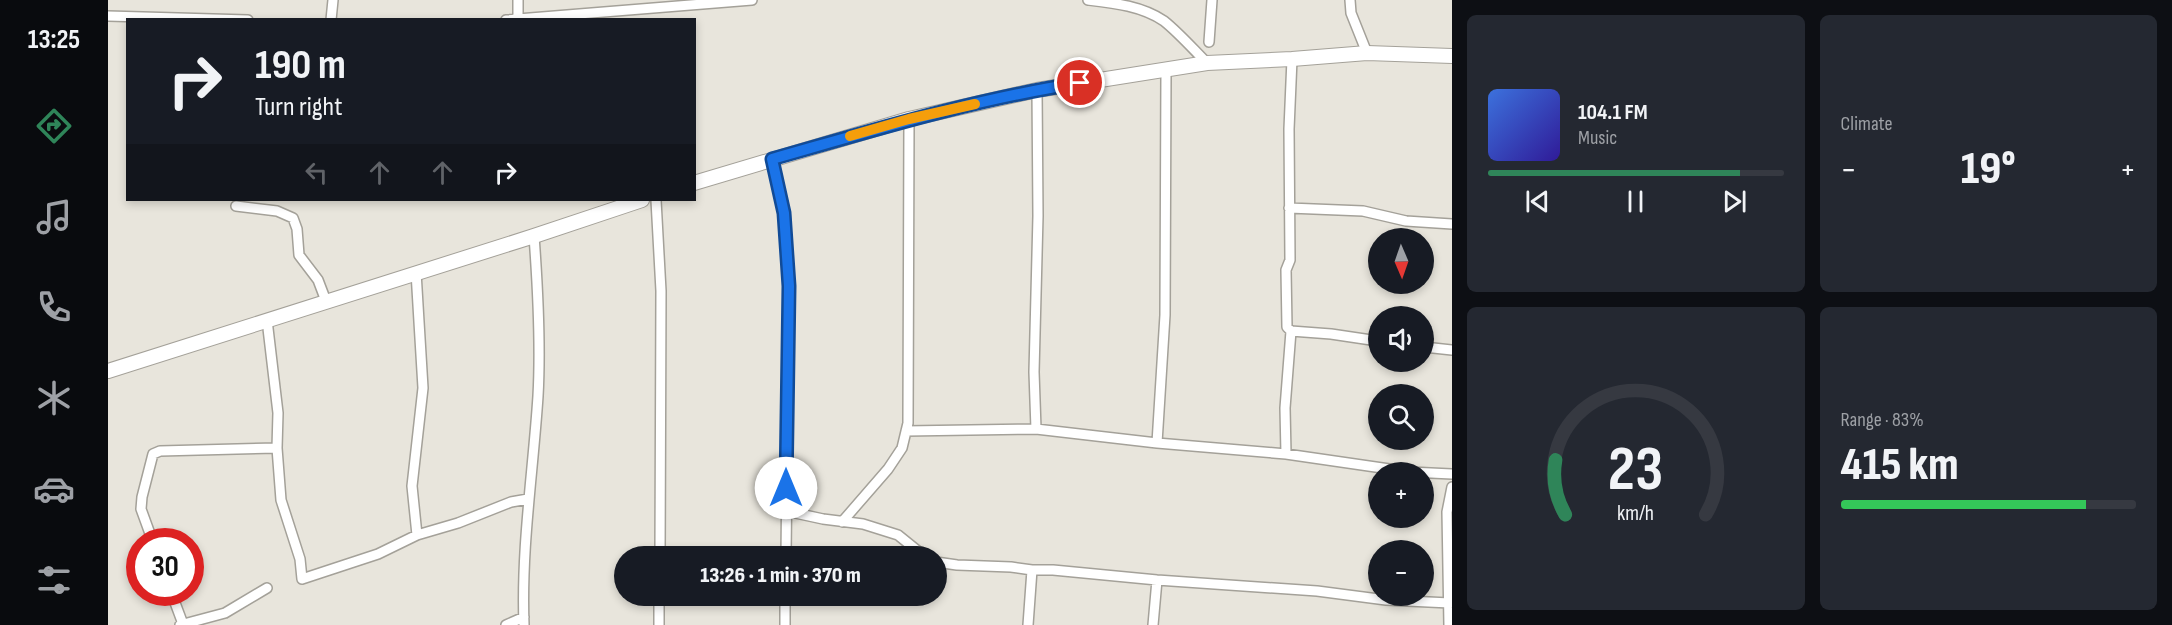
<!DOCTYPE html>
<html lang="en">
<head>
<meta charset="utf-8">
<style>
  :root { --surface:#171b24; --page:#242831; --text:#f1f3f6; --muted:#9ea1a6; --line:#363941; --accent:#2f8559 }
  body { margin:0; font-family:"Sofia Sans Condensed",sans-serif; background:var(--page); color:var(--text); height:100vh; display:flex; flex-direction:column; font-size:22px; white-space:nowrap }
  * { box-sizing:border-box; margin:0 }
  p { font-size:20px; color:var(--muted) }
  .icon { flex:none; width:33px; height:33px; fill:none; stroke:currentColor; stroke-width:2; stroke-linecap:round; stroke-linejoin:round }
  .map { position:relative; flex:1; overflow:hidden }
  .side { display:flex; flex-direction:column; gap:15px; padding:15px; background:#0d0f14; width:720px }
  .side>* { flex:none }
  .guide { position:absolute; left:18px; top:18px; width:570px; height:183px; border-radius:0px; box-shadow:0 3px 9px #0003; background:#171b24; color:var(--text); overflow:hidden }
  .needle { width:39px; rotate:178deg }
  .tools { position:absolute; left:1260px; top:228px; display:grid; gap:12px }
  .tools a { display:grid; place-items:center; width:66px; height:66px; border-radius:50%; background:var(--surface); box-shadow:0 3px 9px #0003; font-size:30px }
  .speed { position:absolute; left:18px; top:528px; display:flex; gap:12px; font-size:30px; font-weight:700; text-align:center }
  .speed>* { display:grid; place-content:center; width:78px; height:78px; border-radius:50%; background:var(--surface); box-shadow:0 3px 9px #0003; line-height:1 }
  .speed .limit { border:9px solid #d22; background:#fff; color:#111 }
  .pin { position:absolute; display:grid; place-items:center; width:51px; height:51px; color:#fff; margin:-26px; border:3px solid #fff; border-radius:50%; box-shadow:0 2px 6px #0007 }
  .me { position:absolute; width:66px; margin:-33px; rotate:0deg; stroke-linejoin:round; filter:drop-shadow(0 0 4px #0008) }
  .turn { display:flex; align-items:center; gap:21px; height:126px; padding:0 30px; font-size:27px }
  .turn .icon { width:78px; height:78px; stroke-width:2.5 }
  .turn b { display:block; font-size:42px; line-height:51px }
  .lanes { display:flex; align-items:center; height:57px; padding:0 30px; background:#0003; justify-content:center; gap:30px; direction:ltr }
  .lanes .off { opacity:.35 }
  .big { font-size:45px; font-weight:800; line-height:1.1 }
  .side .tile { flex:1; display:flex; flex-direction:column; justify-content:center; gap:9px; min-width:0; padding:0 21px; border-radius:9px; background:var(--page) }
  .side .dial { align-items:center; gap:0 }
  .dial svg { height:156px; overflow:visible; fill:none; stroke:var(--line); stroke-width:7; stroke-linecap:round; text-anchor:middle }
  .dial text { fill:var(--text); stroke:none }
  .song { display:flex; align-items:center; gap:18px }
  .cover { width:72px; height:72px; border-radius:9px; background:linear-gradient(135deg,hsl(220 70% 55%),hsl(250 70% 35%)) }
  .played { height:6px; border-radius:3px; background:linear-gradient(90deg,var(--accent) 85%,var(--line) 85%) }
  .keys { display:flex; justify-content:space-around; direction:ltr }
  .heat { display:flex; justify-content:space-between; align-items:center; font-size:33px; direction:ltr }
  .charge { height:9px; border-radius:4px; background:linear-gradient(90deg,#34c759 83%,var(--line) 0) }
  .side .tiles { flex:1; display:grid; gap:15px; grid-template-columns:repeat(2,1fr) }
  .trip { position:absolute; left:506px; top:546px; width:333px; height:60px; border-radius:30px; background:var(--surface); box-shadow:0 3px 9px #0003; font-weight:800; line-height:60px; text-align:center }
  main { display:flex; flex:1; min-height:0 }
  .dock { display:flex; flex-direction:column; width:108px; justify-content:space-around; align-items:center; background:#090b0e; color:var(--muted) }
  .dock .icon { width:42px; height:42px }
  .dock .current { color:var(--accent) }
  .dock b { font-size:27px; color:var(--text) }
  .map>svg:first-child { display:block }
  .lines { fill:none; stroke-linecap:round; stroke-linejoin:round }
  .street-casing { stroke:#a4a199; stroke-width:12 }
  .secondary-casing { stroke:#a4a199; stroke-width:16 }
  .street { stroke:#fff; stroke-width:9 }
  .secondary { stroke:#fff; stroke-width:14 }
  .route-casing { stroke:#114b97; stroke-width:15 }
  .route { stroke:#1a73e8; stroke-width:10 }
  .slow { stroke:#f59e0b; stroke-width:10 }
</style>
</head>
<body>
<main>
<nav class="dock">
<b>13:25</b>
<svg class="icon current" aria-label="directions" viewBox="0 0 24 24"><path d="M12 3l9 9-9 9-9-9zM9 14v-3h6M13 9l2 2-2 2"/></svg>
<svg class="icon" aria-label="music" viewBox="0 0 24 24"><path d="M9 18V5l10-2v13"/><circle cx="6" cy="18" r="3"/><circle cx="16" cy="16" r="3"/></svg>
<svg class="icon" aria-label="phone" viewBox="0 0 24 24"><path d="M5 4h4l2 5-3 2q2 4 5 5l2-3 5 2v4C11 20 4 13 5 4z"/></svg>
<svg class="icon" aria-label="climate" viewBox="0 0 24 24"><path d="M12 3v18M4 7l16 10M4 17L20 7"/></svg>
<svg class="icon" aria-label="car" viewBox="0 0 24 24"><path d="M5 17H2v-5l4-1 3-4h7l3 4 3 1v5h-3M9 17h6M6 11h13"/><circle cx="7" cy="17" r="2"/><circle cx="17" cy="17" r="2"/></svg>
<svg class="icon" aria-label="filters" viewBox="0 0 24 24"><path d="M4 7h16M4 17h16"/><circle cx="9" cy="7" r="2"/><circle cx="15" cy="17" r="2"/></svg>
</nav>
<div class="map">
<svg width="1344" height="625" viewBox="0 0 1344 625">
  <rect width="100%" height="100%" fill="#e8e5dc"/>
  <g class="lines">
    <g class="street-casing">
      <path id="street" d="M 980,0 C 1006,3 1034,6 1056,21 C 1071,33 1085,49 1099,63
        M 1242,0 L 1243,13 L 1259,53
        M 0,16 L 140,20
        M 410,19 L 410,0
        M 223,20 L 225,0
        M 398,20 L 644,0
        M 1101,42 L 1104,0
        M 1184,59 L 1181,129 L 1182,260 L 1178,270 L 1179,327 L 1183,331 L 1223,334 L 1270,341
        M 664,159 L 677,213 L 681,286 L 678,556
        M 548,200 L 553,291 L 552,556
        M 128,206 L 169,211 L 185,218 L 189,229 L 191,255 L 210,280 L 218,301
        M 1181,208 L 1255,211 L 1298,221 L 1344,224
        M 308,272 L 315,388 L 304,486 L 309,535
        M 159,320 L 170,413 L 169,448 L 173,500 L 192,559 L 194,579 L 270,554 L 309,535 L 350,523 L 403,502 L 420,499
        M 1316,347 L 1344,350
        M 928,429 L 926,372 L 930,216 L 929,90
        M 798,431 L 928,429 L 1049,443 L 1178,454 L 1302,472 L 1344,474
        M 1049,443 L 1057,315 L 1058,70
        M 1178,454 L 1177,408 L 1183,331
        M 678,511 L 715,519 L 755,524 L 790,535 L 816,556
        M 734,522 L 780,469 L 794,448 L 800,423 L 801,119
        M 45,542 L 33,509 L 34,497 L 45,454 L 52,451 L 169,448
        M 828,562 L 849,565 L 903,567 L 924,570 L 945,570 L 1049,580 L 1209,591 L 1278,600 L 1342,603
        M 63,592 L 75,624
        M 72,625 L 117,613 L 159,588
        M 398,625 L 416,617
        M 416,625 C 413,548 425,473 430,396 C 433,343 430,290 426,236
        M 551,625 L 551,596
        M 677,625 L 677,596
        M 920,625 L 924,570
        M 1045,625 L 1049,580
        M 1341,625 L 1339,512 L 1344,487"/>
    </g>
    <g class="secondary-casing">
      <path id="secondary" d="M 586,183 L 801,119 L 929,90 L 1099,63 L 1184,59 L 1259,53 L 1344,56
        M 0,371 L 426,236 L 534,200"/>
    </g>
    <use href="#street" class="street"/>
    <use href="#secondary" class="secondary"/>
  </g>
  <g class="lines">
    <g class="route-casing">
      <path id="route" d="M 678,488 L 681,286 L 676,213 L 664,159 C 766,130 867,99 972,83"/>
    </g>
    <use href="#route" class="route"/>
    <path class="slow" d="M 742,136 L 801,119 L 867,104"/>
  </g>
</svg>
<div class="tools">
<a><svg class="needle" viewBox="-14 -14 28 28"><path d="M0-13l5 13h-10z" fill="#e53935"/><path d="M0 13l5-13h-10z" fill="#9ea1a6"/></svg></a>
<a><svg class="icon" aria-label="sound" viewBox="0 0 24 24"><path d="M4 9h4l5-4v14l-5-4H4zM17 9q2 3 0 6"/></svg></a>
<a><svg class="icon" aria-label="search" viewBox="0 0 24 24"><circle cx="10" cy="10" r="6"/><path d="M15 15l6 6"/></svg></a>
<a>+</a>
<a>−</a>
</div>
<div class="speed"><div class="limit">30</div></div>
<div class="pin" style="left:972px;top:83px;background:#d93025"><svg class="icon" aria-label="arrive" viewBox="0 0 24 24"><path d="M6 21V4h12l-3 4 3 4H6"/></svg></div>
<svg class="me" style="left:678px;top:488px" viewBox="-20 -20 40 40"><circle r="19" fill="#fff"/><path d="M0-13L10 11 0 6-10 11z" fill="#1a73e8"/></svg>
<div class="trip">13:26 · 1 min · 370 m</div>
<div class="guide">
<div class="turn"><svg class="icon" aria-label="right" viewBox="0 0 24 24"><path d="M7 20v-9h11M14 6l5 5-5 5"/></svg><div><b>190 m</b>Turn right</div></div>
<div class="lanes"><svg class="icon off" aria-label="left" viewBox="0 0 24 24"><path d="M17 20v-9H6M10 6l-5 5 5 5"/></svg><svg class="icon off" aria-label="ahead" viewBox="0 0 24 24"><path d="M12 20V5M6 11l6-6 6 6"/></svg><svg class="icon off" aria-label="ahead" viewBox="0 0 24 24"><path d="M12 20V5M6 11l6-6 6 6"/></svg><svg class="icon" aria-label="right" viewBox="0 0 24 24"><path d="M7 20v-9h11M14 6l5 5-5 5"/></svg></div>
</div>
</div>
<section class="side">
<div class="tiles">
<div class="tile">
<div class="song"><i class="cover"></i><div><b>104.1 FM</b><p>Music</p></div></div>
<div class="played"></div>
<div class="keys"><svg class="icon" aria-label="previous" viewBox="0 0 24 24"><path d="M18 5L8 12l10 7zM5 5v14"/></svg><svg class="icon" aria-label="pause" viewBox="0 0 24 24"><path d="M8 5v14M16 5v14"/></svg><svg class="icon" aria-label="next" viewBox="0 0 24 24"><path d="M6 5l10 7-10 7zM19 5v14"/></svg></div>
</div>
<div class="tile"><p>Climate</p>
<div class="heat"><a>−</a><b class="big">19°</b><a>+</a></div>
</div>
<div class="tile dial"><svg viewBox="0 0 100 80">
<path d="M14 69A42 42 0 1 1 86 69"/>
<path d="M14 69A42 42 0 0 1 9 41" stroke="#2f8559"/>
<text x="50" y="56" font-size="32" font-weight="700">23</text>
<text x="50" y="72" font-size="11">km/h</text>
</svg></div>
<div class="tile"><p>Range · 83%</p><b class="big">415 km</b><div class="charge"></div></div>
</div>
</section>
</main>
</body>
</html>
